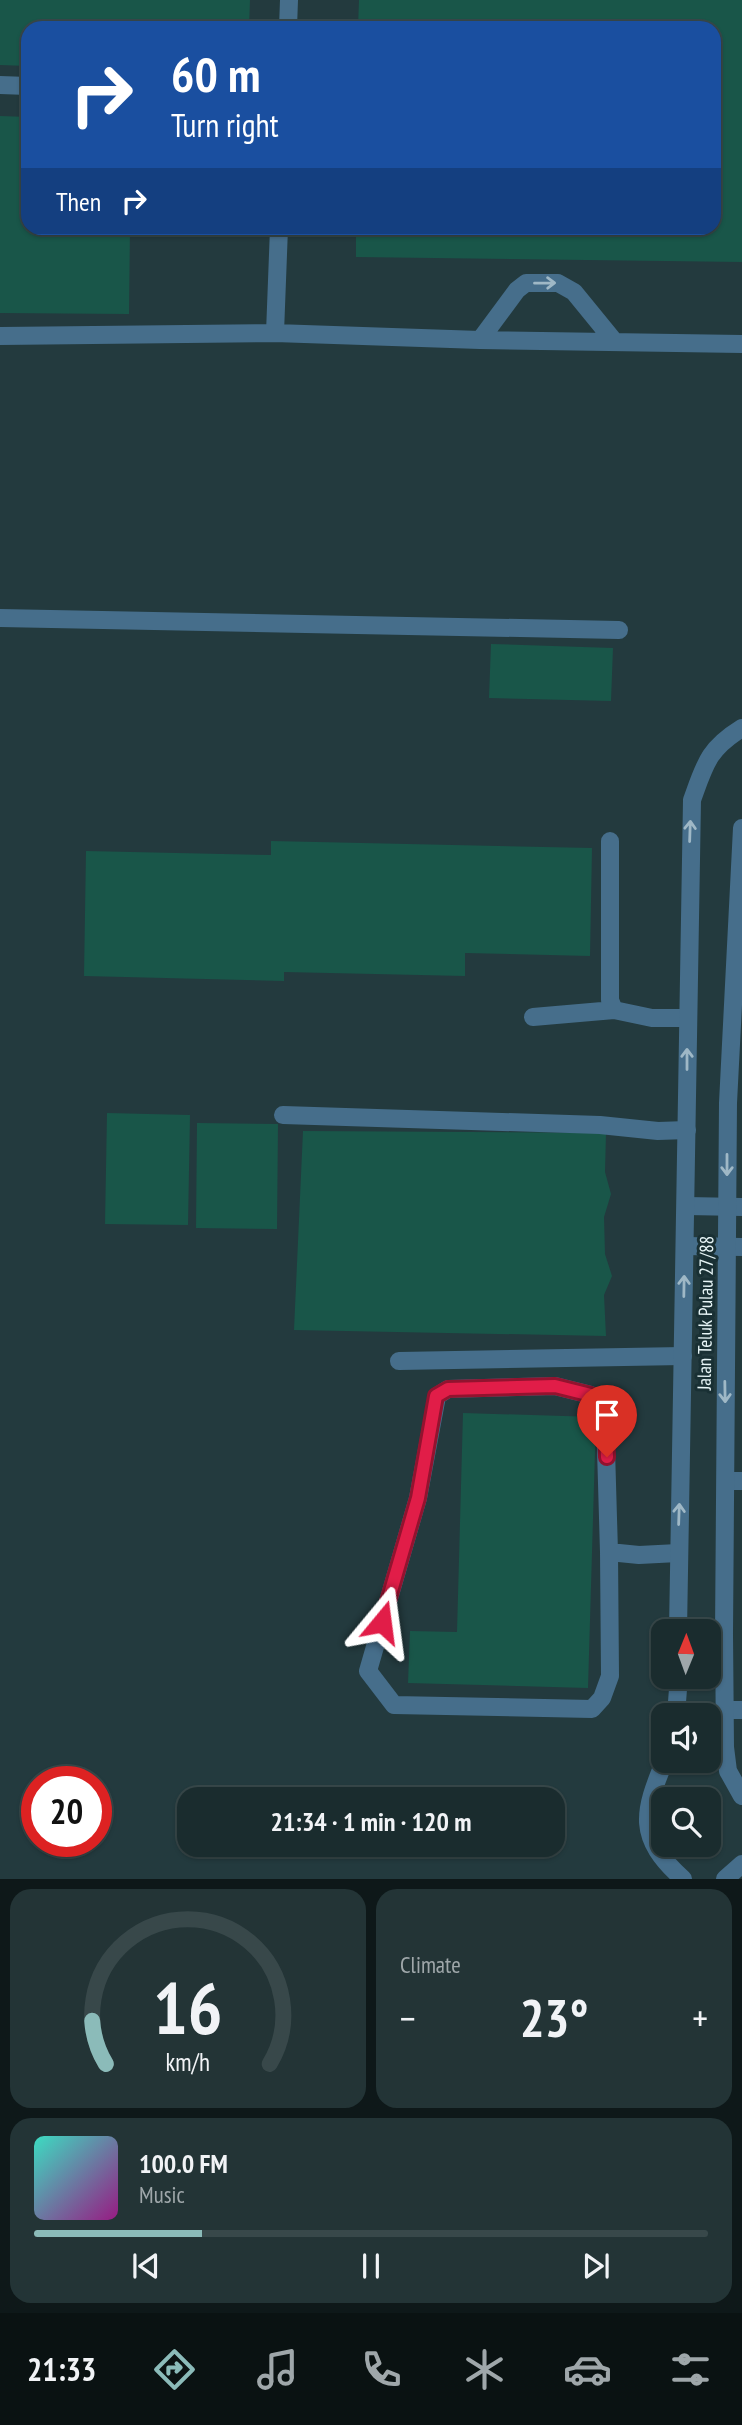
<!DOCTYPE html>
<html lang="en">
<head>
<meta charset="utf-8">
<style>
  :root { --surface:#1a2c2e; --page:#233436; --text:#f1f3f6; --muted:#9fa7aa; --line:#38484a; --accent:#8bbbb9 }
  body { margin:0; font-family:"PT Sans Narrow",sans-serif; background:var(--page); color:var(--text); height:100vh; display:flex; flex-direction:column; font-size:26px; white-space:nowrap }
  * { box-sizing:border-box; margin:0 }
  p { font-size:23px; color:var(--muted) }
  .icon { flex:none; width:38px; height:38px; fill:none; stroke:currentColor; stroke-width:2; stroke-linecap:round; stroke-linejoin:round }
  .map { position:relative; height:1879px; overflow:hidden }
  .sheet { display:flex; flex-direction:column; gap:10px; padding:10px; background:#0e1819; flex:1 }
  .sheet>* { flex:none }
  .hud { position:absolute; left:21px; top:21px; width:700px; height:214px; border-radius:21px; box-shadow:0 2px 5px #0004,0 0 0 2px var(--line); background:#1a4fa0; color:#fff; overflow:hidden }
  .needle { width:46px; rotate:1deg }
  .buttons { position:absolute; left:651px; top:1619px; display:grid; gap:14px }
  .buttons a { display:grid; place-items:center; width:70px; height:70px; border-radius:14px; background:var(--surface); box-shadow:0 2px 5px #0004,0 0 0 2px var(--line); font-size:35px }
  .speed { position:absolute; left:21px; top:1766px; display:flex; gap:14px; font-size:35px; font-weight:700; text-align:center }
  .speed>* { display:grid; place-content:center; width:91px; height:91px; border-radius:50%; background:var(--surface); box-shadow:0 2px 5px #0004,0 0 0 2px var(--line); line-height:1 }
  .speed .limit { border:10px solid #d22; background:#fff; color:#111 }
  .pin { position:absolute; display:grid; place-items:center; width:60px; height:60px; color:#fff; margin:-72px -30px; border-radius:50% 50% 50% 0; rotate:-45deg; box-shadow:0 0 7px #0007 }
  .pin .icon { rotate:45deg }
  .me { position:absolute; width:77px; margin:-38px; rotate:16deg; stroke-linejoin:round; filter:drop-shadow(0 0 5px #0008) }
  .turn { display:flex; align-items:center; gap:24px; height:147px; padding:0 35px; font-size:32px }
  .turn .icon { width:91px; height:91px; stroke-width:2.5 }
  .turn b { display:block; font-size:49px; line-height:60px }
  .then { display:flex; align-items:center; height:66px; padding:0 35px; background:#0003; gap:14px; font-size:26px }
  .big { font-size:52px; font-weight:800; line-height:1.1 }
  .sheet .tile { flex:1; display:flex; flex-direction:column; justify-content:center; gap:10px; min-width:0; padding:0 24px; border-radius:21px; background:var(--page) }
  .sheet .dial { align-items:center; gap:0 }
  .dial svg { height:182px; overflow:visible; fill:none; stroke:var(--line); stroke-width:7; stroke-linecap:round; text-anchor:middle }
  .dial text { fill:var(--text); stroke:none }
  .song { display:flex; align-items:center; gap:21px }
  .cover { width:84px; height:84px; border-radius:10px; background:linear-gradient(135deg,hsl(170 70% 55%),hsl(310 70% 35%)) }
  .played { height:7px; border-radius:4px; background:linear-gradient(90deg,var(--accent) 25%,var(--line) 25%) }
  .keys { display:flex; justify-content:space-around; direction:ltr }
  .heat { display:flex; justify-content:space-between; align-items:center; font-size:38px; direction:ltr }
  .sheet .tiles { flex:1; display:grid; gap:10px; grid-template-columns:1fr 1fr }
  .tile:last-child { grid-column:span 2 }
  .trip { position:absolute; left:177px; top:1787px; width:388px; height:70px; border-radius:21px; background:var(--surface); box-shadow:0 2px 5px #0004,0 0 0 2px var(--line); font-weight:800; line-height:70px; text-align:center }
  .dock { display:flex; height:112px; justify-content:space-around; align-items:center; background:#0a1212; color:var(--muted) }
  .dock .icon { width:49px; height:49px }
  .dock .on { color:var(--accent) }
  .dock b { font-size:32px; color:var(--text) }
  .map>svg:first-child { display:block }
  .building { fill:#195649 }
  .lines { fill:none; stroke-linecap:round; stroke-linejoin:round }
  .service { stroke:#466e8b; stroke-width:18 }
  .minor { stroke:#466e8b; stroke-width:18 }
  .tertiary { stroke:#466e8b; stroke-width:18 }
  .oneway { stroke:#9fb8c6 }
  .route-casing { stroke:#92132f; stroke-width:18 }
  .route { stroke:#e11d48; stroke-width:12 }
  .labels { text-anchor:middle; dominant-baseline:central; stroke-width:6; stroke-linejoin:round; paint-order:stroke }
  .street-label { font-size:19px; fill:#e7f5f7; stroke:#193034 }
</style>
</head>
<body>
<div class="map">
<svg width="742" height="1879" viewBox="0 0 742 1879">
  <rect width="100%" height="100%" fill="#233a3e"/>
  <path class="building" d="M 0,0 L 250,0 L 249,28 L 28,28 L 28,66 L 0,65 Z
    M 359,0 L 742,0 L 742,262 L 356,257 L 356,228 L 714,228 L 714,28 L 358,28 Z
    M 0,116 L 28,117 L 28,228 L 130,228 L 129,314 L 0,313 Z
    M 491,644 L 613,648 L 611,701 L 489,698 Z
    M 271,841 L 592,848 L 590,956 L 465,953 L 465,976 L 284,972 L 284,981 L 84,976 L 86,851 L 271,855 Z
    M 107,1113 L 190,1115 L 188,1225 L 105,1224 Z
    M 197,1123 L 278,1124 L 277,1229 L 196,1228 Z
    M 303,1131 L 606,1133 L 605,1172 L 611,1194 L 604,1217 L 605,1254 L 612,1276 L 604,1295 L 606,1336 L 294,1330 Z
    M 463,1413 L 596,1417 L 588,1688 L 408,1683 L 410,1631 L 457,1632 Z"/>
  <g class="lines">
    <path class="service" d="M 288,28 L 289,0
      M 0,85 L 28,86
      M 275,333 L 279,228
      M 0,336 L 275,333 L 480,340 L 742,344
      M 480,340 L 517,290 L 526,283 L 558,283 L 574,292 L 614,341
      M 0,618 L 619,630
      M 610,841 L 610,1000 L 614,1010 L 652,1018 L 687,1018
      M 533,1017 L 614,1010
      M 283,1115 L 600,1125 L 658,1131 L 687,1130
      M 399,1361 L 683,1356
      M 726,1481 L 742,1481
      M 609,1552 L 605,1415 L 591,1395 L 555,1386 L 448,1389 L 437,1396 L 418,1498 L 368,1671 L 394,1705 L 592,1709 L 602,1698 L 610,1676 L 609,1552 L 639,1555 L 678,1553"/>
    <path class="minor" d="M 686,1206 L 742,1207
      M 685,1246 L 742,1247
      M 725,1710 L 742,1710"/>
    <path class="tertiary" d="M 742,828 L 728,1103 L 724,1634 L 725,1747 L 728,1771 L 742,1796
      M 678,1631 L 692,800 C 705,764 708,749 742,728
      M 676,1715 L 679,1676
      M 665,1760 C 643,1813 636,1837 683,1879
      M 725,1879 L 742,1864"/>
  </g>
  <defs><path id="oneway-shaft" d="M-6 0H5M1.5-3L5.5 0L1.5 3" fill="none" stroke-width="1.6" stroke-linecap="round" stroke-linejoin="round" transform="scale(1.75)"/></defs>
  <g class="oneway">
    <use href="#oneway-shaft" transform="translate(545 283) rotate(-1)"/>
    <use href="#oneway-shaft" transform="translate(690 831) rotate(-88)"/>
    <use href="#oneway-shaft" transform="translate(687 1059) rotate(-90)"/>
    <use href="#oneway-shaft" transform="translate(727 1165) rotate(90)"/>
    <use href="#oneway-shaft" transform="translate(684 1286) rotate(-89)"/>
    <use href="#oneway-shaft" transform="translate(725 1392) rotate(89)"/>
    <use href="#oneway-shaft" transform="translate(679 1514) rotate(-88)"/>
  </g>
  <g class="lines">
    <g class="route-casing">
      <path id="route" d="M 382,1622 L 418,1498 L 436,1396 L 448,1389 L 555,1386 L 591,1395 L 605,1415 L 607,1457"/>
    </g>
    <use href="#route" class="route"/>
  </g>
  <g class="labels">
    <g class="street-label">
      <text transform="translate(705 1313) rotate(-89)">Jalan Teluk Pulau 27/88</text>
    </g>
  </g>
</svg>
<div class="buttons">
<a><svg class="needle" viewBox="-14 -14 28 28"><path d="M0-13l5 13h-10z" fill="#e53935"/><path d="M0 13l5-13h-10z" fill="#9fa7aa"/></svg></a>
<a><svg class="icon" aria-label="sound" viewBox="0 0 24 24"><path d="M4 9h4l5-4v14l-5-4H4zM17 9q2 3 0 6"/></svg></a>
<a><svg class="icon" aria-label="search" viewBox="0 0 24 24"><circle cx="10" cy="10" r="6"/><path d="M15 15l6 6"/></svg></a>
</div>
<div class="speed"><div class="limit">20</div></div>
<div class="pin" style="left:607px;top:1457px;background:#d93025"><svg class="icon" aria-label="arrive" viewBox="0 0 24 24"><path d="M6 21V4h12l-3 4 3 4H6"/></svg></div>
<svg class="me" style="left:382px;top:1622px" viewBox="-20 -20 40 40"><path d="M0-17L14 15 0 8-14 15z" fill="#e11d48" stroke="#fff" stroke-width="4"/></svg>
<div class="trip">21:34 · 1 min · 120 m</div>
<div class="hud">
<div class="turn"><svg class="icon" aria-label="right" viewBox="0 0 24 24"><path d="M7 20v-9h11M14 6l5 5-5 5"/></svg><div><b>60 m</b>Turn right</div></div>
<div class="then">Then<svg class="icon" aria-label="right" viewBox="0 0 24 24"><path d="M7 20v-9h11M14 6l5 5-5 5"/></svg></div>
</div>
</div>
<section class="sheet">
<div class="tiles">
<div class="tile dial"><svg viewBox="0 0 100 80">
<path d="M14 69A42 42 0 1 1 86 69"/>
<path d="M14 69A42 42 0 0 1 8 50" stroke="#8bbbb9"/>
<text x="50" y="56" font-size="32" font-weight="700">16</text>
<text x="50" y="72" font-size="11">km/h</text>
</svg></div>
<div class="tile"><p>Climate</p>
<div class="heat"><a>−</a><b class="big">23°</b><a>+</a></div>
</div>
<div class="tile">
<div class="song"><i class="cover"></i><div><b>100.0 FM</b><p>Music</p></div></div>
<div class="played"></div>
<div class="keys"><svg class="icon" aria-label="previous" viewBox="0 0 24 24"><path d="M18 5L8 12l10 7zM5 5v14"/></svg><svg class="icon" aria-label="pause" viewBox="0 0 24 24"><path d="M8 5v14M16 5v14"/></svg><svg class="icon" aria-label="next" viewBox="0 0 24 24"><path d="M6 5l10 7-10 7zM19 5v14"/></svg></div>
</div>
</div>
</section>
<nav class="dock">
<b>21:33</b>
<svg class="icon on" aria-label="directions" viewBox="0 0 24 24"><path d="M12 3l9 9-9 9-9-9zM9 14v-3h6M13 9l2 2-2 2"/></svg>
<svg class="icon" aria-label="music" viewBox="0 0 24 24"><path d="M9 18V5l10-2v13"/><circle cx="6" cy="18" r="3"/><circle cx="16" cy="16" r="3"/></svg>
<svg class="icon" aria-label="phone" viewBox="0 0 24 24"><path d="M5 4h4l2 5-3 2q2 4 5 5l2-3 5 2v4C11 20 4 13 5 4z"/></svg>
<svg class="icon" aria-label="climate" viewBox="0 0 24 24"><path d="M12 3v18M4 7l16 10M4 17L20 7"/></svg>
<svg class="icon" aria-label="car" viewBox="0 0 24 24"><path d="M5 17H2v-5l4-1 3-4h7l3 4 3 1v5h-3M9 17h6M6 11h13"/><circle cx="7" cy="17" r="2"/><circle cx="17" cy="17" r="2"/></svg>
<svg class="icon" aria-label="filters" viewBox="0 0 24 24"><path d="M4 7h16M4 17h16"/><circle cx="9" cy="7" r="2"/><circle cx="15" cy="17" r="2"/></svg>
</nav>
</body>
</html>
